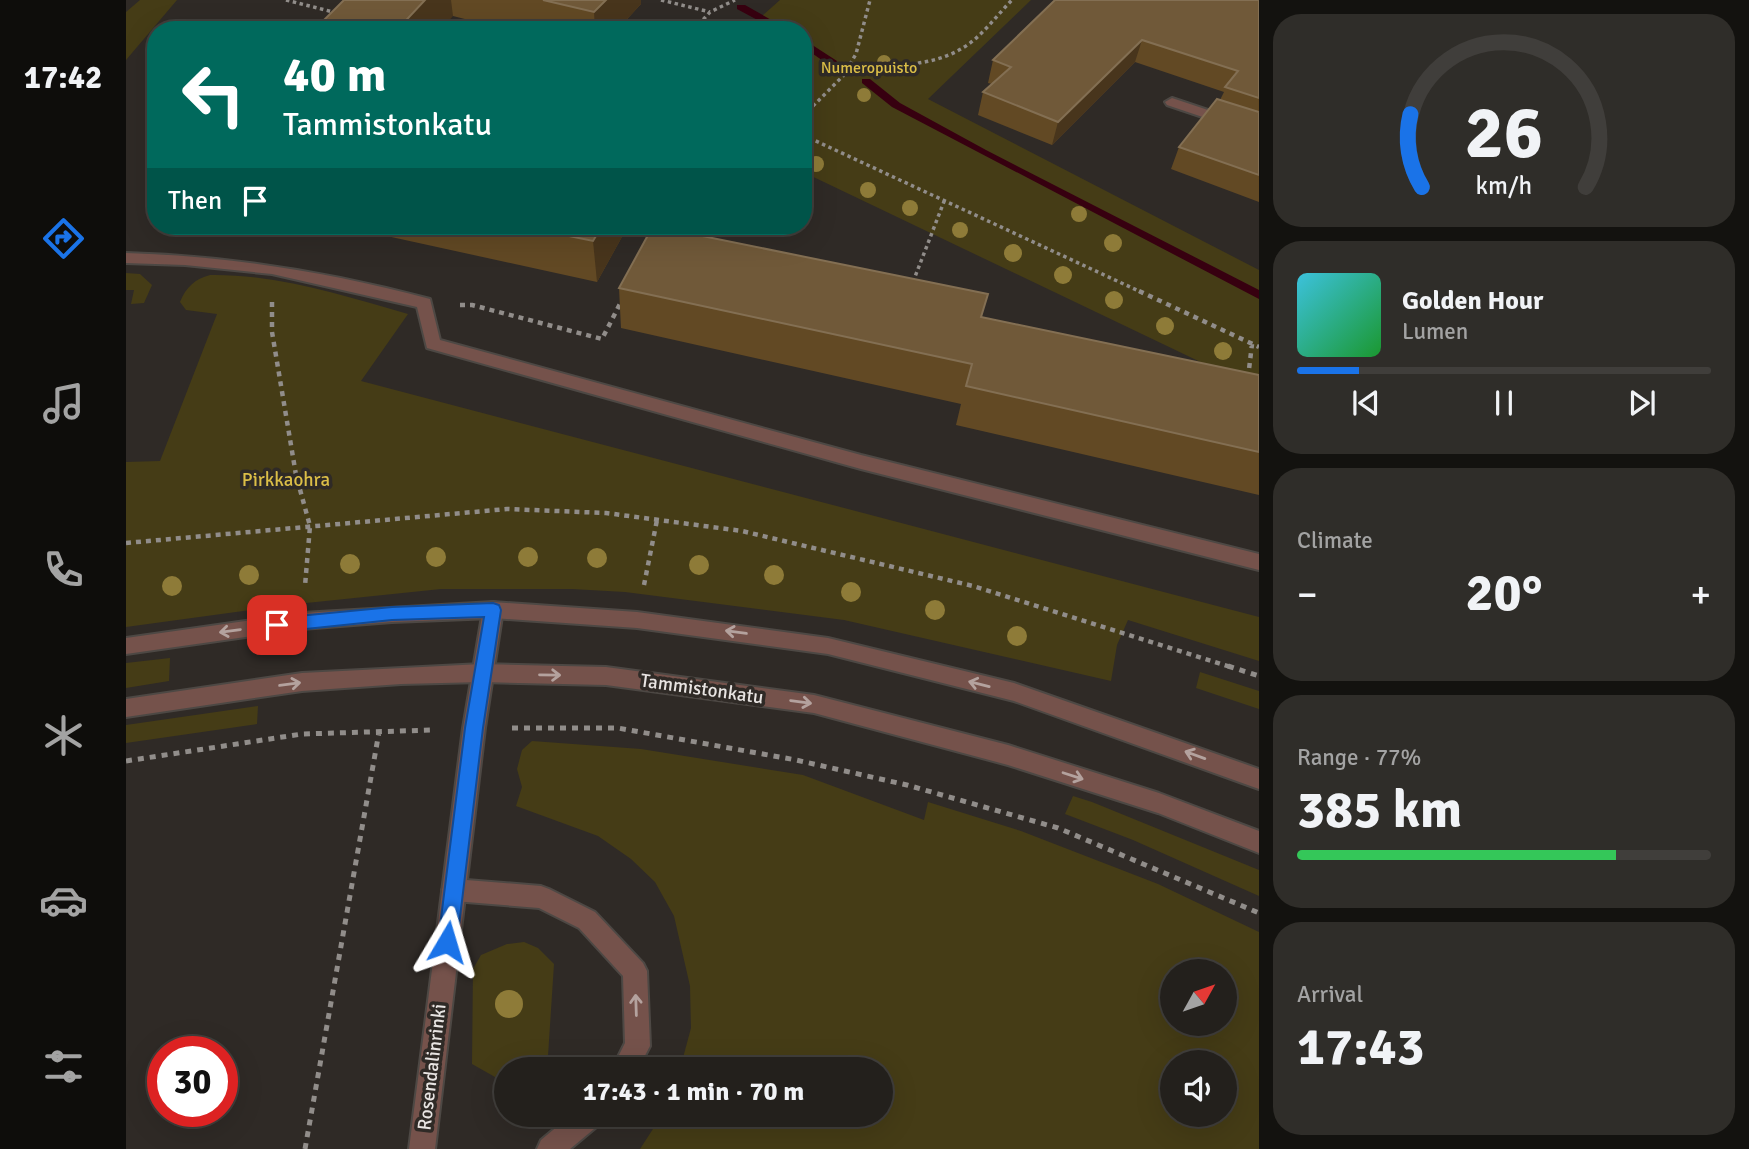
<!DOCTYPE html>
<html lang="en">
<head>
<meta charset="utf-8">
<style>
  :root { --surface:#23201c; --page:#2f2d29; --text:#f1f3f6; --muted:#a3a3a3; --line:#403e3b; --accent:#1a73e8 }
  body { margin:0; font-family:Signika,sans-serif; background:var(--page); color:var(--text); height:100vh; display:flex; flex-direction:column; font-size:26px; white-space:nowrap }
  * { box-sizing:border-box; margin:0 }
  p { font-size:23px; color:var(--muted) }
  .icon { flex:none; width:38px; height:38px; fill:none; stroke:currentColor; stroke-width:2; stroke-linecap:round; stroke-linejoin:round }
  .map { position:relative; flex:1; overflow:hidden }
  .side { display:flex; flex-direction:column; gap:14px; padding:14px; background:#13120f; width:490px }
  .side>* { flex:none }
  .guide { position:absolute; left:21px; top:21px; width:665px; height:214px; border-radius:28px; box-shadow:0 7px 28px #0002,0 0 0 2px var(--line); background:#00695c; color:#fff; overflow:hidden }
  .needle { width:46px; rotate:50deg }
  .controls { position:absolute; left:1034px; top:959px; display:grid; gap:14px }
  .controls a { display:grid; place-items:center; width:77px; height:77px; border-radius:50%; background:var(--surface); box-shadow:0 7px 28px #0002,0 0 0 2px var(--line); font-size:35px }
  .speed { position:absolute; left:21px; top:1036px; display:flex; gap:14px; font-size:35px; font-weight:700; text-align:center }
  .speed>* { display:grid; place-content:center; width:91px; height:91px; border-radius:50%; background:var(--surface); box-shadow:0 7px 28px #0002,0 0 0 2px var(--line); line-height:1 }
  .speed .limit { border:10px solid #d22; background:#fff; color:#111 }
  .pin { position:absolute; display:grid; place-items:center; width:60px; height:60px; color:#fff; margin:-30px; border-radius:14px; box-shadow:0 4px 10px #0006 }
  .me { position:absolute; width:77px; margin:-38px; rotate:7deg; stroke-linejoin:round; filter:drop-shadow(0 0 5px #0008) }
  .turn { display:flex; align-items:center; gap:24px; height:147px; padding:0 21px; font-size:32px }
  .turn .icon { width:91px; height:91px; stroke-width:2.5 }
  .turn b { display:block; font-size:49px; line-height:60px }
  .then { display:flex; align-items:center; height:66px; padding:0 21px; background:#0003; gap:14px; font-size:26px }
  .big { font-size:52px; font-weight:700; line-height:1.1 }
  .side .card { flex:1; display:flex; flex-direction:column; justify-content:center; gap:10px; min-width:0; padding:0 24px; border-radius:28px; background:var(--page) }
  .side .dial { align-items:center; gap:0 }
  .dial svg { height:182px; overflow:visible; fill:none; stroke:var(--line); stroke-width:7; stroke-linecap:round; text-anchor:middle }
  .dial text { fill:var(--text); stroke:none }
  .song { display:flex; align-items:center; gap:21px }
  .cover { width:84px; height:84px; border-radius:10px; background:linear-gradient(135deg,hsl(190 70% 55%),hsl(130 70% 35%)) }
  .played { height:7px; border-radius:4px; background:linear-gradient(90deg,var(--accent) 15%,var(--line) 15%) }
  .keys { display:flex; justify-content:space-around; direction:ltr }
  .heat { display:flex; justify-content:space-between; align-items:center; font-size:38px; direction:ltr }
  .charge { height:10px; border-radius:5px; background:linear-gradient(90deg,#34c759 77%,var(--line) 0) }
  .trip { position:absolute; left:368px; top:1057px; width:399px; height:70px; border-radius:35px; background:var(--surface); box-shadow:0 7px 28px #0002,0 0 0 2px var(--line); font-weight:700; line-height:70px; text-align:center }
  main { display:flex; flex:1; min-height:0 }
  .dock { display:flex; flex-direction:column; width:126px; justify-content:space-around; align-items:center; background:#0e0d0b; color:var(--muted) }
  .dock .icon { width:49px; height:49px }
  .dock .selected { color:var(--accent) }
  .dock b { font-size:32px; color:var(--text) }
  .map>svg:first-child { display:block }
  .green { fill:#453c16; fill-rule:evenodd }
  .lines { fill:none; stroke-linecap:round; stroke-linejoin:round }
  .stream { fill:#370010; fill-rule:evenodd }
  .service-casing { stroke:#4d4844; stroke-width:4 }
  .minor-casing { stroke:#4d4844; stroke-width:4 }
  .tertiary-casing { stroke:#4d4844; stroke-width:4 }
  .path-far2 { stroke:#918d8a; stroke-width:3.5; stroke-dasharray:3.5 3.5; stroke-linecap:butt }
  .path-far1 { stroke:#918d8a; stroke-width:4.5; stroke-dasharray:5 5; stroke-linecap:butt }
  .path { stroke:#918d8a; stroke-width:5; stroke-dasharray:6 6; stroke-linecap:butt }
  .service { fill:#75524b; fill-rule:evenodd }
  .minor { fill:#75524b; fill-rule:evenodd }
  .tertiary { fill:#75524b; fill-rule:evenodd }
  .tree { fill:#8e7b38 }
  .wall { fill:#624924 }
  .shaded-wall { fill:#48351c }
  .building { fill:#705939; stroke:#836f53; stroke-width:2 }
  .oneway { stroke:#b4a29e }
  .route { fill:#1a73e8; stroke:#114b97; stroke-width:2 }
  .labels { text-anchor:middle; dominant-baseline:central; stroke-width:7; stroke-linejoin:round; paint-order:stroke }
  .far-park-label { font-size:16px; fill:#dbbe47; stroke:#2f2a26 }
  .park-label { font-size:19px; fill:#dbbe47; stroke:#2f2a26 }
  .street-label { font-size:19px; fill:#e8e4e2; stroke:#2f2a26 }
</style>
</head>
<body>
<main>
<nav class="dock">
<b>17:42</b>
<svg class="icon selected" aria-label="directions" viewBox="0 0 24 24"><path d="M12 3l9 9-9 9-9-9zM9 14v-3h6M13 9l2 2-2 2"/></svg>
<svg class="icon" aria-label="music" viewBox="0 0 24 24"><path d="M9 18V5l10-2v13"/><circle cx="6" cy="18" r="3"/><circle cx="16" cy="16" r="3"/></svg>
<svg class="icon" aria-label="phone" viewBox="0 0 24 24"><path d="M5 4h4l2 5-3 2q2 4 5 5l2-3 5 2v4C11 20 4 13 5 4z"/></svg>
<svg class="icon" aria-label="climate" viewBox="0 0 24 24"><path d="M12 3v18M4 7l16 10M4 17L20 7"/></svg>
<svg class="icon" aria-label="car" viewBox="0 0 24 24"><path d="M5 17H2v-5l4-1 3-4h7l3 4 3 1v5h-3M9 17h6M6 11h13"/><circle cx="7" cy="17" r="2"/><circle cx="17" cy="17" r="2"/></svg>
<svg class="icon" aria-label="filters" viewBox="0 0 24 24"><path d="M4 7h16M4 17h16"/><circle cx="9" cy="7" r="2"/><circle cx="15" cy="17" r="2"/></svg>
</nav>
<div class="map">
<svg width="1133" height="1149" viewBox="0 0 1133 1149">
  <rect width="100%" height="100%" fill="#2f2a26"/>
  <path class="green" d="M 14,0 L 51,0 L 0,60 L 0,12 Z
    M 654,0 L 905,0 L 802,99 L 1133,270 L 1133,390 L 677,172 L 677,30 L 620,30 Z
    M 0,273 L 14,274 L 26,285 L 18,303 L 5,304 L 8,290 L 0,290 Z
    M 84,275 C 151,274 218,296 282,314 L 235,381 L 1133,617 L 1133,661 L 1002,620 L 991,645 L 985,681 L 718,620 L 499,592 L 446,589 L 315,589 L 161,605 L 0,627 L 0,462 L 34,461 L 91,314 L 60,310 L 54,302 C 60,287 69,279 84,275 Z
    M 44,658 L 43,681 L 0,688 L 0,663 Z
    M 1074,672 L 1133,691 L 1133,709 L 1070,688 Z
    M 132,706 L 131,724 L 0,743 L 0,725 Z
    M 406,741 L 515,749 L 677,775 L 798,820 L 802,802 L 895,831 L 1032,884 L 1133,932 L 1133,1149 L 514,1149 L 536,1115 L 754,1115 L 754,1069 L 554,1069 L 565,1028 L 564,986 L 548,916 L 529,882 L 505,859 L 472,836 L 390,806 L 396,787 L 391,769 L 396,750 ZM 1046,971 L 1099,971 L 1099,1024 L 1046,1024 ZM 1046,1062 L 1099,1062 L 1099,1115 L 1046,1115 Z
    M 947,796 L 966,802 L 1133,870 L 1133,896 L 1007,840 L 939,814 Z
    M 398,942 L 412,948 L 428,964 L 422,1056 L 400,1069 L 380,1069 L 380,1075 L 369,1077 L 346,1064 L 347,969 L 355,955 L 381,944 Z"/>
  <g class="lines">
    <path class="stream" d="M 611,5 L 619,5 L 663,30 L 650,30 L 611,9 Z
      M 677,39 L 711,61 L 711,65 L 703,65 L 677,47 Z
      M 736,79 L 744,79 L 774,103 L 860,150 L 1133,290 L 1133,299 L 766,107 L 736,83 Z"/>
    <g class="service-casing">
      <path id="service" d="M 0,253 C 103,256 204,272 304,299 L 314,340 L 735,455 L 1133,554 L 1133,570 L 735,469 L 301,348 L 291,307 L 146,274 L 59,265 L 0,263 Z
        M 328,879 L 415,886 L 423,889 L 469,912 L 517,963 L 521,971 L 524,1046 L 512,1069 L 486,1069 L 499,1043 L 497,976 L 453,928 L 413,908 L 328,901 L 320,898 L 316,890 L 320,882 Z
        M 445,1115 L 478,1115 L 474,1124 L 444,1149 L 411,1149 L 415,1140 Z"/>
    </g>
    <g class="minor-casing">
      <path id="minor" d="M 1046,98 L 1133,127 L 1133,136 L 1041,105 L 1039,102 Z
        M 367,602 L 374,604 L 377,610 L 359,728 L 309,1149 L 283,1149 L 337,728 L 357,610 L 360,604 Z"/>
    </g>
    <g class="tertiary-casing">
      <path id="tertiary" d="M 367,602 L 511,612 L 702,638 L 888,683 L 1133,769 L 1133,789 L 888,701 L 702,654 L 511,628 L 367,618 L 266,622 L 176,629 L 0,654 L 0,638 L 176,613 Z
        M 356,664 L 480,667 L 688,695 L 882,745 L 1033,793 L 1133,831 L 1133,853 L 1032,813 L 882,765 L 688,713 L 480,685 L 356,682 L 275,684 L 176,691 L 0,717 L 0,699 L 176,673 Z"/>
    </g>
    <path class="path-far2" d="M 160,0 L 211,13
      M 535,0 L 584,12
      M 568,30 L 584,12 L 609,0
      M 722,66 C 759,66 802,68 835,49 C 855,38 870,16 886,0
      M 677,116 L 717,76 L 730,54 L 744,0
      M 677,135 L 1017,293
      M 522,239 L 524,226
      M 787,282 L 819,199"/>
    <path class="path-far1" d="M 1013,291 L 1133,347
      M 146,302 L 146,332 L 170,475 L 184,526 L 179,586
      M 334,305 L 346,305 L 476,339 L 496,300
      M 1122,378 L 1126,344
      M 0,543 L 381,509 L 480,513 L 616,531 L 847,586 L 1108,668
      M 518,585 L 531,520"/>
    <path class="path" d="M 1102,666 L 1133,676
      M 386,728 L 492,728 L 670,760 L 781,785 L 932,828 L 1133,913
      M 0,761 L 176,734 L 307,730
      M 179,1149 L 253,732"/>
    <use href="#service" class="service"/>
    <use href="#minor" class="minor"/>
    <use href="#tertiary" class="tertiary"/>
  </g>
  <g class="tree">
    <circle cx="758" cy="62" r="7"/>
    <circle cx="738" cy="95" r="7"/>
    <circle cx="690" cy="164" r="8"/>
    <circle cx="742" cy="190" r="8"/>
    <circle cx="784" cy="208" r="8"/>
    <circle cx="953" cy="214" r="8"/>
    <circle cx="834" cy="230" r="8"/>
    <circle cx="987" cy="243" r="9"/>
    <circle cx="887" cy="253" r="9"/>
    <circle cx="937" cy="275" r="9"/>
    <circle cx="988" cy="300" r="9"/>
    <circle cx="1039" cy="326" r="9"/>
    <circle cx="1097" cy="351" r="9"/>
    <circle cx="310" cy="557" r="10"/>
    <circle cx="402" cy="557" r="10"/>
    <circle cx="471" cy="558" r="10"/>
    <circle cx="224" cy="564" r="10"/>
    <circle cx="573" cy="565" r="10"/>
    <circle cx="123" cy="575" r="10"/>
    <circle cx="648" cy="575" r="10"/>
    <circle cx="46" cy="586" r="10"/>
    <circle cx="725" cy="592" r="10"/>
    <circle cx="809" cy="610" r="10"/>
    <circle cx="891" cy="636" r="10"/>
    <circle cx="383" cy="1004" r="14"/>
  </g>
  <path class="wall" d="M 218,0 L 515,0 L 515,4 L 491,30 L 382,30 L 327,16 Z
    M 1133,0 L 1133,202 L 1045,169 L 1053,147 L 1094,100 L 1098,92 L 1009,62 L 926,145 L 852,115 L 857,92 L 866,84 L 862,83 L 867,60 Z
    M 215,226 L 502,226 L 471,282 Z
    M 493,288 L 856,317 L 1133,375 L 1133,495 L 830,425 L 835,404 L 495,328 Z"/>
  <path class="shaded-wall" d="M 299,0 L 325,0 L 327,16 L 315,30 L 271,30 Z
    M 480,0 L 515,0 L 515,4 L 491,30 L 469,30 L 468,12 Z
    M 1016,40 L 1009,62 L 926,145 L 932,122 Z
    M 476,226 L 502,226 L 471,282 L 467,241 Z"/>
  <path class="building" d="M 218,0 L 299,0 L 271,30 L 188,30 Z
    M 417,0 L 480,0 L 468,12 Z
    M 929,0 L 1133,0 L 1133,98 L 1099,87 L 1112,71 L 1016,40 L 932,122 L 857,92 L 885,67 L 867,60 Z
    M 1091,99 L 1133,112 L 1133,175 L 1053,147 Z
    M 394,226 L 476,226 L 467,241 Z
    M 527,226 L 862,294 L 855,317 L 1133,375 L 1133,452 L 840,386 L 846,364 L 493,288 Z"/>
  <defs><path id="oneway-shaft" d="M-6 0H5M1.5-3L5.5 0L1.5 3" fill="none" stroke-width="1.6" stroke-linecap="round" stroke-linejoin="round" transform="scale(1.75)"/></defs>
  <g class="oneway">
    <use href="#oneway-shaft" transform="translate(104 631) rotate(172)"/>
    <use href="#oneway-shaft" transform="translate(610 632) rotate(-172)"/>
    <use href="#oneway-shaft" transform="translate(424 675) rotate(1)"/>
    <use href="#oneway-shaft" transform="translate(164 684) rotate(-8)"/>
    <use href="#oneway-shaft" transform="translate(853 684) rotate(-166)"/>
    <use href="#oneway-shaft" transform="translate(675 702) rotate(8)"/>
    <use href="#oneway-shaft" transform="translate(1069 755) rotate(-160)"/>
    <use href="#oneway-shaft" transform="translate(947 776) rotate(18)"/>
    <use href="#oneway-shaft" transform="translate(510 1005) rotate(-92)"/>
  </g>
  <path class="route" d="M 367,603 L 373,605 L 375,610 L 357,728 L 331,942 L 328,949 L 321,952 L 314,949 L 312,942 L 339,728 L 358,617 L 266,620 L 151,632 L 145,630 L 143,625 L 145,620 L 151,618 L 266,607 Z"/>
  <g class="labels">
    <g class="far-park-label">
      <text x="743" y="68">Numeropuisto</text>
    </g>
    <g class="park-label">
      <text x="160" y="480">Pirkkaohra</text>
    </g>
    <g class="street-label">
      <text transform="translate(576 689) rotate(8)">Tammistonkatu</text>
      <text transform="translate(306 1067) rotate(-83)">Rosendalinrinki</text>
    </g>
  </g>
</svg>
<div class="controls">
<a><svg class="needle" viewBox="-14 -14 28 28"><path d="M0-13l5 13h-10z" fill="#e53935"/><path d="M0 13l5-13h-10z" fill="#a3a3a3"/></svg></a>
<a><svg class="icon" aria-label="sound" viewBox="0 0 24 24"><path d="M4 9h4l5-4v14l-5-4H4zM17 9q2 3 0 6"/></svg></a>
</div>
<div class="speed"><div class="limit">30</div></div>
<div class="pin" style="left:151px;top:625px;background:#d93025"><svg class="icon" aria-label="arrive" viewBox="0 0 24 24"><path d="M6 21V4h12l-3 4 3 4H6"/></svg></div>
<svg class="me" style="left:321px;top:942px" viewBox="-20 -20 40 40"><path d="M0-17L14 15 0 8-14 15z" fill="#1a73e8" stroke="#fff" stroke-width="4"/></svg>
<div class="trip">17:43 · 1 min · 70 m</div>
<div class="guide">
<div class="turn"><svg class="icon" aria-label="left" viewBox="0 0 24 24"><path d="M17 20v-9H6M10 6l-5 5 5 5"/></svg><div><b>40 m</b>Tammistonkatu</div></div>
<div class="then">Then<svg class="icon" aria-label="arrive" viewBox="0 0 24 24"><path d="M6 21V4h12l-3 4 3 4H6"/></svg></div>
</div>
</div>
<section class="side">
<div class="card dial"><svg viewBox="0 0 100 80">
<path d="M14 69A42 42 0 1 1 86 69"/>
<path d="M14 69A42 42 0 0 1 9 37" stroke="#1a73e8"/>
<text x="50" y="56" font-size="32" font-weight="700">26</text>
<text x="50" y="72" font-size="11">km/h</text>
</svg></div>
<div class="card">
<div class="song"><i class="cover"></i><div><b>Golden Hour</b><p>Lumen</p></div></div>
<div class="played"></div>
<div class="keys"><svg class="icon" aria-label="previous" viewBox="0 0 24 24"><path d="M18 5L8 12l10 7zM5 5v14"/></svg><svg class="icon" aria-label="pause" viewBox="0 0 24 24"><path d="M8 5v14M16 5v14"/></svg><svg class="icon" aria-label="next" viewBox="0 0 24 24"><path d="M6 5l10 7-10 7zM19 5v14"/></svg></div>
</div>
<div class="card"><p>Climate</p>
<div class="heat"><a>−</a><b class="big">20°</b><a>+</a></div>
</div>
<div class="card"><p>Range · 77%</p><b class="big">385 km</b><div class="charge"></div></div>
<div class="card"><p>Arrival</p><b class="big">17:43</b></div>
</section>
</main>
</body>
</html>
